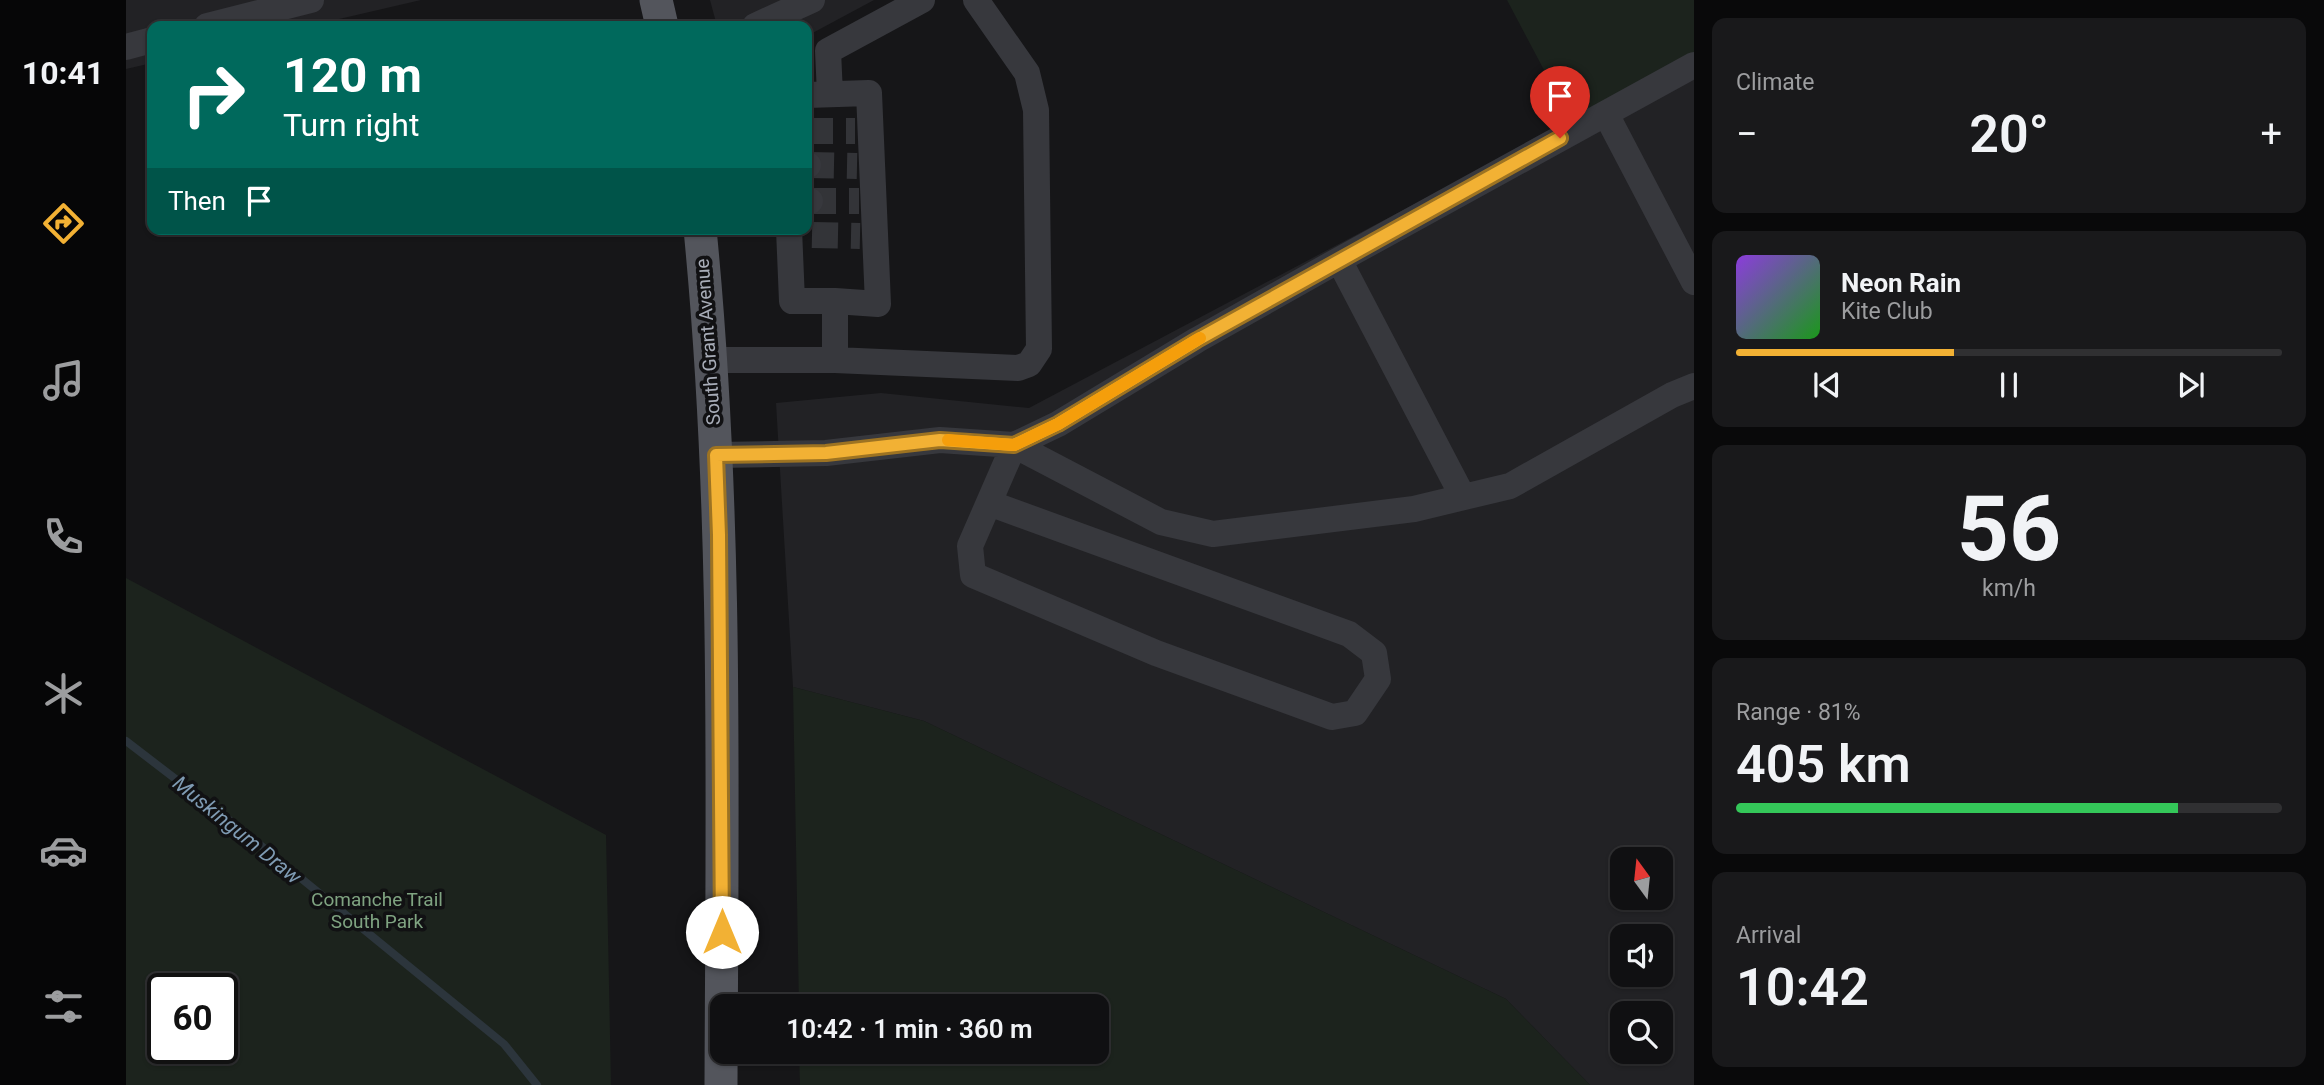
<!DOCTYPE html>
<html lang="en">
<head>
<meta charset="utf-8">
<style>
  :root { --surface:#101012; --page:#19191b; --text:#f1f3f6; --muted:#9c9d9f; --line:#303032; --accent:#f2b134 }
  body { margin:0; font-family:Roboto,sans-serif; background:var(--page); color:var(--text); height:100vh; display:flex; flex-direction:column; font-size:26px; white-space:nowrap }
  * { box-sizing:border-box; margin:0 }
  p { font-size:23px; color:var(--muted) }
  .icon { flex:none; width:38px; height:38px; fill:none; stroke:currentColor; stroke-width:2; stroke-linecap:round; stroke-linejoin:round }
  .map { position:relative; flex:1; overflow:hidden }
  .side { display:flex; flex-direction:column; gap:18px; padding:18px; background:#09090a; width:630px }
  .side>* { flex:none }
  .banner { position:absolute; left:21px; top:21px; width:665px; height:214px; border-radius:14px; box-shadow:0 2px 5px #0004,0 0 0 2px var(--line); background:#00695c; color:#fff; overflow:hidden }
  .needle { width:46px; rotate:345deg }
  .controls { position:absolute; left:1484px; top:847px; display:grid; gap:14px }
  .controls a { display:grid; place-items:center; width:63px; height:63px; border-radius:14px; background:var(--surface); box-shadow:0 2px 5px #0004,0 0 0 2px var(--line); font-size:35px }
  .speed { position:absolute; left:21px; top:973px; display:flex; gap:14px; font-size:35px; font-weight:700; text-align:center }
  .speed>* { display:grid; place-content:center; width:91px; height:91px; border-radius:50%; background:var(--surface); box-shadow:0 2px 5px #0004,0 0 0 2px var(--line); line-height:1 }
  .speed .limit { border:4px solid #111; border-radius:10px; background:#fff; color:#111 }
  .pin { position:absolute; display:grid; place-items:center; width:60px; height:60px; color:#fff; margin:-72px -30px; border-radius:50% 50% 50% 0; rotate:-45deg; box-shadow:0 0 7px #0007 }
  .pin .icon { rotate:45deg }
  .me { position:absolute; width:77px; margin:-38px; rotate:0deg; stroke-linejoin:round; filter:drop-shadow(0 0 5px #0008) }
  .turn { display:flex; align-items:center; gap:24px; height:147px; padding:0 21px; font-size:32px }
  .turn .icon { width:91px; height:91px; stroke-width:2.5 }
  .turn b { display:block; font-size:49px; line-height:60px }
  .then { display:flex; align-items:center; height:66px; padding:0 21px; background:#0003; gap:14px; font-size:26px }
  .big { font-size:52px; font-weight:600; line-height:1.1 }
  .side .card { flex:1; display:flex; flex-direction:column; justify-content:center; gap:10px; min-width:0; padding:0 24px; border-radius:14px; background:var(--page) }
  .side .dial { align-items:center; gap:0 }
  .dial b { font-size:91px; line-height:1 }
  .song { display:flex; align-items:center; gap:21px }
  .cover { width:84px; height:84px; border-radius:10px; background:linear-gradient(135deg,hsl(270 70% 55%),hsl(120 70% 35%)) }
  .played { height:7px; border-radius:4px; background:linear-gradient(90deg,var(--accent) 40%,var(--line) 40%) }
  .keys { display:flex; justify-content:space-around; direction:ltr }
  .heat { display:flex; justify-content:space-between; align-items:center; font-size:38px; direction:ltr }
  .charge { height:10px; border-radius:5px; background:linear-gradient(90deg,#34c759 81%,var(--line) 0) }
  .trip { position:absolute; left:584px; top:994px; width:399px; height:70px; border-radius:14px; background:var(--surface); box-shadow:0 2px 5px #0004,0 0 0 2px var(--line); font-weight:600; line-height:70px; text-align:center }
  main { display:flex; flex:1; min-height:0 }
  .menu { display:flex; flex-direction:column; width:126px; justify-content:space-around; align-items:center; background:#060607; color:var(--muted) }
  .menu .icon { width:49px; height:49px }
  .menu .active { color:var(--accent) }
  .menu b { font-size:32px; color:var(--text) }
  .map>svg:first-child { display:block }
  .built { fill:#222225; fill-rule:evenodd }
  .green { fill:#1c231d; fill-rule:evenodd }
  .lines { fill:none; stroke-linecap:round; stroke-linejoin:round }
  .stream { stroke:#2c353c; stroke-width:8 }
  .minor-tunnel { stroke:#333438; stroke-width:26; stroke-dasharray:26 13; stroke-linecap:butt }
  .minor { stroke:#37383d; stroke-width:26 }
  .major { stroke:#53555c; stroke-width:33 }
  .route-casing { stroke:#9d7322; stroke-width:18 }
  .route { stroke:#f2b134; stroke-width:12 }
  .slow { stroke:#f59e0b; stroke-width:12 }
  .labels { text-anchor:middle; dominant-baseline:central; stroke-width:7; stroke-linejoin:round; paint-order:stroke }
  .street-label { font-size:19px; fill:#a8adb8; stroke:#111113 }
  .park-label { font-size:19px; fill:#7fa381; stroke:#111113 }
  .water-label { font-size:21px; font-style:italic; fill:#7f9bb3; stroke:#111113 }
</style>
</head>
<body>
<main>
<nav class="menu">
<b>10:41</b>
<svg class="icon active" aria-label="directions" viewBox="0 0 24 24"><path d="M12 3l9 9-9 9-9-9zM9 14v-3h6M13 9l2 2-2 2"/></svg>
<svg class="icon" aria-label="music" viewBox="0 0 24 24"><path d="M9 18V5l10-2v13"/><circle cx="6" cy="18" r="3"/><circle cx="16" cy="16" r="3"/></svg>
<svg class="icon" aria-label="phone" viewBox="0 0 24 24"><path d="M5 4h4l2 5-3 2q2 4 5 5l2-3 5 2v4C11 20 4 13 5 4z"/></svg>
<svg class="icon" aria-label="climate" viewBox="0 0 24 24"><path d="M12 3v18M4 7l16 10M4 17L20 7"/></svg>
<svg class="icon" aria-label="car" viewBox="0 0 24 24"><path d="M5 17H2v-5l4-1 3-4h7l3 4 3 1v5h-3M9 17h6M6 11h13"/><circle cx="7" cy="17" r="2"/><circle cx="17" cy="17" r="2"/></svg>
<svg class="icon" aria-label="filters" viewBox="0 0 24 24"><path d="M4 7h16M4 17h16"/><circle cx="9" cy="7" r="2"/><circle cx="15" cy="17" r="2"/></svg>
</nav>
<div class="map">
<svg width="1568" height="1085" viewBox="0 0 1568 1085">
  <rect width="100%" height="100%" fill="#161618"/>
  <path class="built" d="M 0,0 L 295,0 L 183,26 L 26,26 L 26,63 L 0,69 Z
    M 584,0 L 748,0 L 681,36 L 681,26 L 591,26 Z
    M 1568,56 L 1568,1085 L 1464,1085 L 1380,999 L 798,721 L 667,687 L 650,403 L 755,393 L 903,408 ZM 1496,859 L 1535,859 L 1535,898 L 1496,898 ZM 1496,936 L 1535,936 L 1535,975 L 1496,975 ZM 1496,1013 L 1535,1013 L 1535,1052 L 1496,1052 Z"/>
  <path class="green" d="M 1381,0 L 1568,0 L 1568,56 L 1445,121 Z
    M 0,578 L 480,835 L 485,1085 L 0,1085 ZM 37,989 L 96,989 L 96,1048 L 37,1048 Z
    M 667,687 L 798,721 L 1380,999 L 1464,1085 L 674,1085 L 673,1052 L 971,1052 L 971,1006 L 673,1006 Z"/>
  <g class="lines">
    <path class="stream" d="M 0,741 L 111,826 L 378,1044 L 411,1085"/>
    <path class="minor-tunnel" d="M 681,131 L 729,131
      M 682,165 L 731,166
      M 684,201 L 733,201
      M 686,235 L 734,236"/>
    <path class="minor" d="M 81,26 L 185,0
      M 629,26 L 686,0
      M 0,47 L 26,40
      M 704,94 L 702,51 L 796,0
      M 681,95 L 743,93 L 752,304 L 709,301
      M 1480,114 L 1568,282
      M 681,165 L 682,165
      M 681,201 L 684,201
      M 663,229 L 666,301 L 709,301 L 709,360
      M 1213,260 L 1337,497
      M 584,360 L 709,360 L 892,368 L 903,364 L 913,349 L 910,110 L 901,73 L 850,0
      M 590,455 L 700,453 L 814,440 L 888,445 L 1035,522 L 1087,534 L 1288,509 L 1384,486 L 1546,395 L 1568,386
      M 863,503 L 1223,634 L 1248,653 L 1252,679 L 1229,713 L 1206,717 L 1030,653 L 847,575 L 844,546 L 888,445 L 932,424 L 1071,340 L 1213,260 L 1568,65"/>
    <path class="major" d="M 530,0 L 536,26
      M 574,229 C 602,513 596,800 595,1085"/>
  </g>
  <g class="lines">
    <g class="route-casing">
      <path id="route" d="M 596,932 L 593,535 L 590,455 L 700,453 L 814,440 L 888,445 L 932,424 L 1071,340 L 1434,138"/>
    </g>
    <use href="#route" class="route"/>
    <path class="slow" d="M 822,440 L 888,445 L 932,424 L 1074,338"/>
  </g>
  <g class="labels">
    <g class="street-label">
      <text transform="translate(582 342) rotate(-94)">South Grant Avenue</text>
    </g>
    <g class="park-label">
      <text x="251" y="899">Comanche Trail<tspan x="251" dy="22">South Park</tspan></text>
    </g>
    <g class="water-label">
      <text transform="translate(111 830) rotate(39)">Muskingum Draw</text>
    </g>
  </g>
</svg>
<div class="controls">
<a><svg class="needle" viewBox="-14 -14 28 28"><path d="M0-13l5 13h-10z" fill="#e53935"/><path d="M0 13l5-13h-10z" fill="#9c9d9f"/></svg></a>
<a><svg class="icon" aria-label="sound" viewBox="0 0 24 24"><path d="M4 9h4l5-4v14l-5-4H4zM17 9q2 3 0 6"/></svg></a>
<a><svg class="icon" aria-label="search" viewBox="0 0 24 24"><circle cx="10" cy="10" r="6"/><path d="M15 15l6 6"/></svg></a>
</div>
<div class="speed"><div class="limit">60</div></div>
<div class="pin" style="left:1434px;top:138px;background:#d93025"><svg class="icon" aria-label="arrive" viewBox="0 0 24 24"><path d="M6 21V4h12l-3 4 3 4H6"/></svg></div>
<svg class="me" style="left:596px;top:932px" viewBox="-20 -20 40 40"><circle r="19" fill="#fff"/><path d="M0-13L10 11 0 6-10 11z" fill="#f2b134"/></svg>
<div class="trip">10:42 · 1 min · 360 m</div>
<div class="banner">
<div class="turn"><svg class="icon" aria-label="right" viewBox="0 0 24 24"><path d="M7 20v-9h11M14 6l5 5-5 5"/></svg><div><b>120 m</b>Turn right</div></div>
<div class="then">Then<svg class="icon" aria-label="arrive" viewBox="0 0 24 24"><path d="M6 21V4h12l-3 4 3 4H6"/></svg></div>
</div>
</div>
<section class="side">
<div class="card"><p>Climate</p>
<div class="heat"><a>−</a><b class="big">20°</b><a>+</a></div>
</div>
<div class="card">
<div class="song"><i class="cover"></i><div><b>Neon Rain</b><p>Kite Club</p></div></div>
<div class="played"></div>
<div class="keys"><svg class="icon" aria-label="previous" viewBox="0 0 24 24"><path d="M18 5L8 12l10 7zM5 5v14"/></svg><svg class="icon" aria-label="pause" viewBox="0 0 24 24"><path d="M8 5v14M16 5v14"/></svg><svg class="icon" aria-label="next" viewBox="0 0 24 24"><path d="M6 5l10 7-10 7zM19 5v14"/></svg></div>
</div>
<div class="card dial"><b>56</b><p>km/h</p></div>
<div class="card"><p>Range · 81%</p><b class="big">405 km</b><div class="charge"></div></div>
<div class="card"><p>Arrival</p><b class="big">10:42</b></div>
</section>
</main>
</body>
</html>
